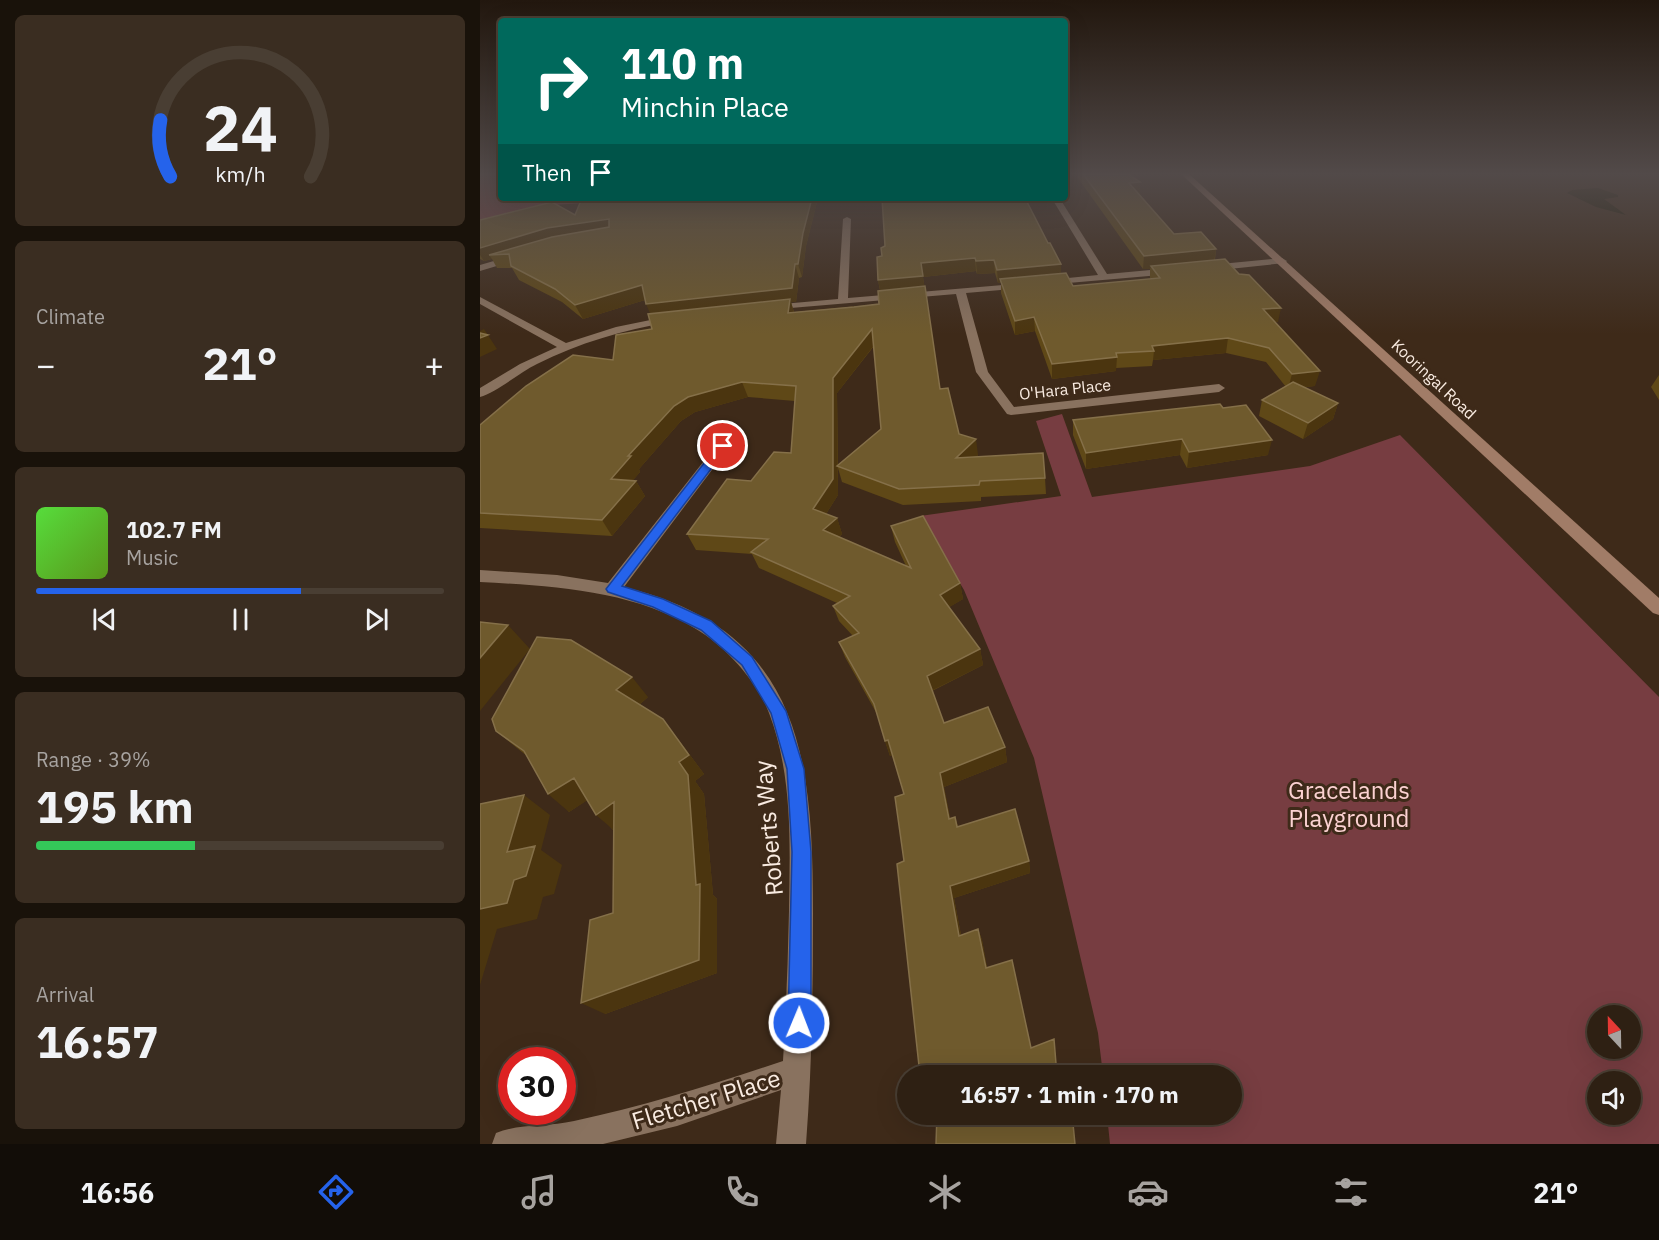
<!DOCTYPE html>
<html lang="en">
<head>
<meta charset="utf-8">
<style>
  :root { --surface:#2e2013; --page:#3a2d21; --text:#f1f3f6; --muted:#a7a3a0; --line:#493e33; --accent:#2563eb }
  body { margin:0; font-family:"IBM Plex Sans",sans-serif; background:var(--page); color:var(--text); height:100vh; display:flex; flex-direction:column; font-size:22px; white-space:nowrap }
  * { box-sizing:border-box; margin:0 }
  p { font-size:20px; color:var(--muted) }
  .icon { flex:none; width:33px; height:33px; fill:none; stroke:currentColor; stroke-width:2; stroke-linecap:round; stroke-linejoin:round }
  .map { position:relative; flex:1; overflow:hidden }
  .side { display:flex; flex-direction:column; gap:15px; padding:15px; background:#19120a; width:480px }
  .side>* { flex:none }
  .top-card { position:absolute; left:18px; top:18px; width:570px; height:183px; border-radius:6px; box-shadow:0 6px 24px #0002,0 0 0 2px var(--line); background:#00695c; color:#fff; overflow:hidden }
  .needle { width:39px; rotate:338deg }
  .controls { position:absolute; left:1107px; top:1005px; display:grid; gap:12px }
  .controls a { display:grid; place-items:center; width:54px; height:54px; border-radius:50%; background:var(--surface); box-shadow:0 6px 24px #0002,0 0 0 2px var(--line); font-size:30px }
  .speed { position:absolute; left:18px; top:1047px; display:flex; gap:12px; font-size:30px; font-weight:700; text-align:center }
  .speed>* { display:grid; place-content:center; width:78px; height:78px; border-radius:50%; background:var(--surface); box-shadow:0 6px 24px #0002,0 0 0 2px var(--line); line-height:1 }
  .speed .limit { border:9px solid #d22; background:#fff; color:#111 }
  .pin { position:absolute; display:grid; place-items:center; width:51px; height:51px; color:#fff; margin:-26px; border:3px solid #fff; border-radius:50%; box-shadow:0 2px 6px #0007 }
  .me { position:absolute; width:66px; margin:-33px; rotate:1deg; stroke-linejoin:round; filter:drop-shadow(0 0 4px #0008) }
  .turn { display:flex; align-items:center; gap:21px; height:126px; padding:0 24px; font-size:27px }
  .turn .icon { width:78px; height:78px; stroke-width:2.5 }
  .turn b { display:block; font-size:42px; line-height:51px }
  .then { display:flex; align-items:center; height:57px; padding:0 24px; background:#0003; gap:12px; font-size:22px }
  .big { font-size:45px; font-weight:800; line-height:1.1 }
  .side .card { flex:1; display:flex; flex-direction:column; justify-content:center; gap:9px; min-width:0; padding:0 21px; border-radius:9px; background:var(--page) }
  .side .dial { align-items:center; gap:0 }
  .dial svg { height:156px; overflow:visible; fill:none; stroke:var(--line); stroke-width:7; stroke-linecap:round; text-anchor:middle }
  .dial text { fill:var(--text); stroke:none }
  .song { display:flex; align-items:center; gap:18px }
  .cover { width:72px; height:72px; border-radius:9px; background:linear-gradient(135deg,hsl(110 70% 55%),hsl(90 70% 35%)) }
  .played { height:6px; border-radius:3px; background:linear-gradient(90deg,var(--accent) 65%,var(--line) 65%) }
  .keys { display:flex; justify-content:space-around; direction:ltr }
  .heat { display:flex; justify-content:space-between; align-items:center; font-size:33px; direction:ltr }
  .charge { height:9px; border-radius:4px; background:linear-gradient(90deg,#34c759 39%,var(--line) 0) }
  .trip { position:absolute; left:417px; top:1065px; width:345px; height:60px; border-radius:30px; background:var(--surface); box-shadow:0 6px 24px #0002,0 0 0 2px var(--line); font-weight:800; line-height:60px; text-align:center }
  .menu { display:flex; height:96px; justify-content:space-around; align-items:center; background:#120d08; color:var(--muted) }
  .menu .icon { width:42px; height:42px }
  .menu .on { color:var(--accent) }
  .menu b { font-size:27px; color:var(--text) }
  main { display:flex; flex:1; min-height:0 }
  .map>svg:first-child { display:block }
  .green { fill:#773d41; fill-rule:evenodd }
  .water { fill:#1a1804 }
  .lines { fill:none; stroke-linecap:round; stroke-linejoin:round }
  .minor { fill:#89725f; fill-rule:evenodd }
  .secondary { fill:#a17c67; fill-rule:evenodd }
  .wall { fill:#5f4817; fill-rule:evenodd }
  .shaded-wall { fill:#4b350f }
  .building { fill:#6f5a2d; stroke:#857049; stroke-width:1.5 }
  .route { fill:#2563eb; stroke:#184099; stroke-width:1.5 }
  .labels { text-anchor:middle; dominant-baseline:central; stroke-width:6; stroke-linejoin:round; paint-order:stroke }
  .far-street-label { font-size:16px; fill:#f9ebe1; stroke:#3e2a19 }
  .near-park-label { font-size:24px; fill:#fcd2d2; stroke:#3e2a19 }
  .near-street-label { font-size:24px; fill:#f9ebe1; stroke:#3e2a19 }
</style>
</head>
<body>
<main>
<section class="side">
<div class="card dial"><svg viewBox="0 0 100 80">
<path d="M14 69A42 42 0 1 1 86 69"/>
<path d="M14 69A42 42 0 0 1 9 40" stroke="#2563eb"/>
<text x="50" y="56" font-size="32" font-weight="700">24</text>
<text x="50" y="72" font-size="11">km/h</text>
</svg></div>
<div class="card"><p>Climate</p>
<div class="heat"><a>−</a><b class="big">21°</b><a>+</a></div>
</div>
<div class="card">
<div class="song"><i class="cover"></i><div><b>102.7 FM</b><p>Music</p></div></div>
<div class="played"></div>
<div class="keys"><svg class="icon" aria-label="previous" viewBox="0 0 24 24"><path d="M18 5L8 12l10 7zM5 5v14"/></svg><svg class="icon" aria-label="pause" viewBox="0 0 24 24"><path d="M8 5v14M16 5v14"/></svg><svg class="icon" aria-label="next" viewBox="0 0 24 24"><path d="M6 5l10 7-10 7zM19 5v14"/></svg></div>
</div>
<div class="card"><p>Range · 39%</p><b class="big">195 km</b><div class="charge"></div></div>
<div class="card"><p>Arrival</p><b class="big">16:57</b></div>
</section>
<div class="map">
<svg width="1179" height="1144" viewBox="0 0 1179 1144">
  <rect width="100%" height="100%" fill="#3e2a19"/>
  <path class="green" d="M 0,174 L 21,174 L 21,198 L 180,198 L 73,205 L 0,223 Z
    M 582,414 L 612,497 L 830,466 L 920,435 L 1179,697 L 1179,1144 L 630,1144 L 627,1115 L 752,1114 L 752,1076 L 623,1075 L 618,1033 L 554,758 L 484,590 L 440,516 L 581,496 L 556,421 ZM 1118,1016 L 1150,1016 L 1150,1048 L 1118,1048 ZM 1118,1082 L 1150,1082 L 1150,1114 L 1118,1114 Z"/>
  <path class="water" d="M 1118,188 L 1138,195 L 1138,197 L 1124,199 L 1146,215 L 1116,207 L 1087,193 L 1092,190 Z"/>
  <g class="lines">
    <path class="minor" d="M 578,200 L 582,202 L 627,274 L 692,268 L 697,271 L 692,274 L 565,285 L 563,283 L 568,280 L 618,275 L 574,202 Z
      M 367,217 L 371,219 L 368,298 L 546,283 L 548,285 L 543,288 L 486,293 L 508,372 L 534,407 L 739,384 L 745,388 L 739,392 L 531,415 L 527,414 L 496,372 L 476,294 L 287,310 L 287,306 L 291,305 L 358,299 L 363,219 Z
      M 34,255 L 39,258 L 37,260 L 0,271 L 0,265 Z
      M 802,258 L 807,261 L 805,263 L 730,271 L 725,268 L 730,265 Z
      M 0,297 L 86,343 L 136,327 L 190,316 L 195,319 L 190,322 C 143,330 99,343 57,364 C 40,372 16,393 0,397 L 0,388 L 40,364 L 77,347 L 0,304 Z
      M 243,442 L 250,446 L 144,587 C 321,630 333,756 333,913 C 333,990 332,1067 326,1144 L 296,1144 L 301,1090 L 197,1126 L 123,1144 L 12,1144 L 16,1133 C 41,1123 68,1127 94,1121 C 165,1106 234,1084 303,1061 C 306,1011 308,961 309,911 C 310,845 313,776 289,713 C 277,681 245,646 216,629 C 152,590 72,586 0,582 L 0,570 L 77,575 L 128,583 L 238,443 Z"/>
    <path class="secondary" d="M 701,174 L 709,174 L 1179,598 L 1179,615 L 1173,613 Z"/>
  </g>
  <path class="wall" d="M 595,174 L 648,174 L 660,194 L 659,194 L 694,234 L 736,249 L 735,260 L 798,322 L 795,322 L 835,386 L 824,387 L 858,403 L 853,419 L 823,439 L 779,416 L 782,400 L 806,387 L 786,362 L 746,353 L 673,360 L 672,366 L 636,368 L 636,371 L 572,379 L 555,331 L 535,335 L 521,293 L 521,283 L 518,283 L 515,273 L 497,274 L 496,271 L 443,277 L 460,389 L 479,434 L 498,455 L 496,457 L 565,478 L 566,494 L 501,497 L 501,501 L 423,505 L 362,482 L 358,468 L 358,495 L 346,514 L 357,518 L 362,534 L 359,537 L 426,566 L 415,542 L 411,526 L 480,583 L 483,599 L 469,607 L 500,649 L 503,665 L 452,691 L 464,723 L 525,747 L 527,762 L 464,787 L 470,818 L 475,817 L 478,826 L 549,861 L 550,873 L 474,898 L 481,935 L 498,929 L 502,940 L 507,968 L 551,1048 L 577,1076 L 440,1076 L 424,861 L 424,794 L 412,755 L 410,756 L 405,741 L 397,714 L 365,657 L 359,642 L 373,636 L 359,621 L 353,606 L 357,603 L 279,568 L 272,554 L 216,550 L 207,534 L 271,481 L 311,453 L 315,401 L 268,397 L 215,412 L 201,421 L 159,469 L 160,472 L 153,480 L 156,481 L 165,496 L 132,536 L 0,528 L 0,425 L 133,360 L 172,329 L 171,313 L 165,300 L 103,319 L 82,302 L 39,280 L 32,268 L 17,268 L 12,259 L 4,261 L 0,259 L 0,220 L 95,215 L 261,199 L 261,198 L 338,198 L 326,246 L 322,277 L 319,278 L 316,302 L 311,302 L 314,312 L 399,304 L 400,291 L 398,280 L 402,256 L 405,246 L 402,198 L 581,274 L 593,286 L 670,279 L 670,269 L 663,269 ZM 394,346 L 401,429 L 358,466 L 357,393 Z
    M 1179,375 L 1179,400 L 1171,387 Z
    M 743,408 L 788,455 L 707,468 L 700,455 L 606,469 L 593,435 L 593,420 Z
    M 168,697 L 159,705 L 198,739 L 224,774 L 215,781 L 224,794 L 233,895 L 237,899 L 237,973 L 125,1014 L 133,913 L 133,830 L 107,800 L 89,812 L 47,756 L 16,731 Z"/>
  <path class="shaded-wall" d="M 660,182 L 660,194 L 649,195 L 649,183 Z
    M 332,198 L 338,198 L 326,246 L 322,277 L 318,264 L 323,233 Z
    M 129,219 L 135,231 L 9,255 L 12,259 L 4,261 L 0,255 L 0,248 L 67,228 Z
    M 736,249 L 734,262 L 671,266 L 670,269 L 663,269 L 664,256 Z
    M 495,258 L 496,271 L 443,277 L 445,290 L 401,294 L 398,280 L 441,263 Z
    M 514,260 L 515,273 L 497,274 L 496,261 Z
    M 315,264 L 319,278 L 316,302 L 311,302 L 314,313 L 172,318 L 166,304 Z
    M 581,264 L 581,277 L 520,279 L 521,283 L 518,283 L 517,270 Z
    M 162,285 L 168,299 L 103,319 L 95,305 Z
    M 801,308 L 798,322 L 780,323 L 783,309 Z
    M 554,317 L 555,331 L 535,335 L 535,321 Z
    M 4,329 L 17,349 L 0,357 L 0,331 Z
    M 392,329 L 395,344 L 357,393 L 358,495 L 339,525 L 333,509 L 353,378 Z
    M 748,338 L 746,353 L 673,360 L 674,351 L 672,346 Z
    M 637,357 L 636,371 L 572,379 L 572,364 Z
    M 840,371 L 835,386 L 808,389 L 812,374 Z
    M 262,382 L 268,397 L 215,412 L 201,421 L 159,469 L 160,472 L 141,495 L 131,479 L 148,456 L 194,406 L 208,397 Z
    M 858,403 L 853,419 L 823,439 L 828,423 Z
    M 496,439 L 498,455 L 479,473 L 476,458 Z
    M 702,439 L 700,455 L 606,469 L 606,453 Z
    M 792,440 L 788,455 L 707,468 L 709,452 Z
    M 156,481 L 165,496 L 132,536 L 122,520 Z
    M 357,518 L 362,534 L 349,546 L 343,530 Z
    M 480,583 L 483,599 L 463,611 L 460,595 Z
    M 28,625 L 50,649 L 0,711 L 0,658 Z
    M 500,649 L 503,665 L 451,691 L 447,676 Z
    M 152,677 L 168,697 L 153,710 L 136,690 Z
    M 183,719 L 198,739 L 224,774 L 215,781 L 224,794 L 233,895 L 237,899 L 237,973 L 125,1014 L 101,1003 L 216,885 L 199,762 Z
    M 408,740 L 413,755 L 410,756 L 405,741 Z
    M 525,747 L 527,762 L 464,787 L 473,832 L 469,819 L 460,773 Z
    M 94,778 L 114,796 L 89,812 L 68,794 Z
    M 44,795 L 70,815 L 61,850 L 82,865 L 74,894 L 63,897 L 57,919 L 17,929 L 0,985 L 0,909 L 27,852 Z
    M 134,802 L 136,832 L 116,815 Z
    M 549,861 L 550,873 L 474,898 L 483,946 L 479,936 L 470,886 Z
    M 498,929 L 502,940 L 509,978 L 506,968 Z
    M 458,1069 L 461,1076 L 440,1075 Z"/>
  <path class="building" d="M 603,174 L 648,174 L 660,182 L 649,183 L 694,234 L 721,232 L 736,249 L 664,256 Z
    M 102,198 L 261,199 L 261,198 L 332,198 L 323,233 L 318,264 L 315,264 L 312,288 L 166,304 L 162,285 L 95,305 L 75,289 L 31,266 L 29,254 L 9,255 L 72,237 L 129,227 L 129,219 L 67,228 L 0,248 L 0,220 L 72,202 L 95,215 Z
    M 402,198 L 545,198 L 568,243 L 570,243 L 581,264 L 517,270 L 514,260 L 496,261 L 495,258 L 441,263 L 443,276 L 398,280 L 397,257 L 402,256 L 401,248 L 405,246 Z
    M 745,259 L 759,274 L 769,275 L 801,308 L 783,309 L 840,371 L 812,374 L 789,348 L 748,338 L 672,346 L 674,351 L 636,353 L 637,357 L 572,364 L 554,317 L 535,321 L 520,279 L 586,273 L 593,286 L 680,278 L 671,266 Z
    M 445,286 L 460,389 L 468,388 L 479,434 L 496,439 L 476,458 L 563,453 L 565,478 L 500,481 L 499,485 L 419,489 L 357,466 L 401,429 L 392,329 L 353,378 L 353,479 L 333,509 L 357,518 L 343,530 L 431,568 L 411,526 L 443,516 L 480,583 L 460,595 L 500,649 L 447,676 L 464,723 L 508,707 L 525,747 L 460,773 L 469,819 L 475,817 L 477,827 L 535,809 L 549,861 L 470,886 L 479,936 L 498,929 L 506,968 L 532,960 L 551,1048 L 574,1039 L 577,1076 L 457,1076 L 458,1069 L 440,1075 L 417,864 L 424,861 L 415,797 L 424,794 L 408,740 L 405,741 L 394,704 L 359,642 L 379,633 L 353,606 L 370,596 L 271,552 L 288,539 L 207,534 L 247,479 L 271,481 L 294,452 L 311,453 L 316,386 L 262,382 L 208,397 L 194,406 L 148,456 L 151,456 L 131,479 L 156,481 L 122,520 L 0,513 L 0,425 L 46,386 L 93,355 L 133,360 L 136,335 L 172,329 L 168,314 L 310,299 L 308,313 L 374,307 L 399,304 L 398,291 Z
    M 0,333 L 8,335 L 0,338 Z
    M 813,382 L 858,403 L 828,423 L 782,400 Z
    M 740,404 L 743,408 L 766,405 L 792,440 L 709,452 L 702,439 L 606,453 L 593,420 Z
    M 0,622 L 28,625 L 0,658 Z
    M 57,637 L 91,640 L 152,677 L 136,690 L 183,719 L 209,755 L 199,762 L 208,775 L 216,885 L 220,884 L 219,960 L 101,1003 L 110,920 L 133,913 L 134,802 L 116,815 L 94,778 L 68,794 L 44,751 L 16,731 L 12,719 Z
    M 44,795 L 27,852 L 55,846 L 46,876 L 34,880 L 27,903 L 0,909 L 0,804 Z
    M 457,1114 L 581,1114 L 581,1116 L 592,1114 L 595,1144 L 456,1144 Z"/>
  <linearGradient id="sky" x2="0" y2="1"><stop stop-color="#22170e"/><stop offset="0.52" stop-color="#524a49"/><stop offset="1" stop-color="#524a49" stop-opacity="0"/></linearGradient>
  <rect width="1179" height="334" fill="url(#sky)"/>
  <path class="route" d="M 243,443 L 247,444 L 247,448 L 142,586 L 183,599 L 231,621 L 272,657 L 306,711 L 324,769 L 331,852 L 331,1023 L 327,1031 L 319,1034 L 311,1031 L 308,1023 L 312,852 L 307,769 L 291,713 L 262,665 L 221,630 L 173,607 L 128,592 L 126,589 L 239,444 Z"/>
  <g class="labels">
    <g class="far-street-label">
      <text transform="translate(954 379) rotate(43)">Kooringal Road</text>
      <text transform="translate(585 389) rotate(-6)">O'Hara Place</text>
    </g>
    <g class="near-park-label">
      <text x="869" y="790">Gracelands<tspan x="869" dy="28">Playground</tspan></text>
    </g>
    <g class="near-street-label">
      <text transform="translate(288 828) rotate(-95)">Roberts Way</text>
      <text transform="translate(226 1099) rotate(-17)">Fletcher Place</text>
    </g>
  </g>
</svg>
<div class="controls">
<a><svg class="needle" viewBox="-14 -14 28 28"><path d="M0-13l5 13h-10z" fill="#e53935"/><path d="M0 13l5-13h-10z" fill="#a7a3a0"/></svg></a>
<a><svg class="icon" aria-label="sound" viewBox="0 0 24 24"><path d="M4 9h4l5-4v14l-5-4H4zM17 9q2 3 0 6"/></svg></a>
</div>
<div class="speed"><div class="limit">30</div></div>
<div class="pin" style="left:243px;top:446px;background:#d93025"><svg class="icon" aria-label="arrive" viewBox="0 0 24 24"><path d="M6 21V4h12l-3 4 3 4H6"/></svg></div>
<svg class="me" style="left:319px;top:1023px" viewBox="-20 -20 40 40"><circle r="17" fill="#2563eb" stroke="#fff" stroke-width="3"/><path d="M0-11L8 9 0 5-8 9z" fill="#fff"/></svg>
<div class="trip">16:57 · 1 min · 170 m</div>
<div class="top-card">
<div class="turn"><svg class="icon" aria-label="right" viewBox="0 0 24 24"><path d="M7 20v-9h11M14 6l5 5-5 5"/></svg><div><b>110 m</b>Minchin Place</div></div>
<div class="then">Then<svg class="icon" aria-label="arrive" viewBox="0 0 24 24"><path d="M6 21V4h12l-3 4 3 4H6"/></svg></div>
</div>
</div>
</main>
<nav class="menu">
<b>16:56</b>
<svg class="icon on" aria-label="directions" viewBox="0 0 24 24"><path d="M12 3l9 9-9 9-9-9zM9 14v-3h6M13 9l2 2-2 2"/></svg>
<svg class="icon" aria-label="music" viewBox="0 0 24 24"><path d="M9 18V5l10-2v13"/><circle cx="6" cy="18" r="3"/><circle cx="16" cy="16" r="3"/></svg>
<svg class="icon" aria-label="phone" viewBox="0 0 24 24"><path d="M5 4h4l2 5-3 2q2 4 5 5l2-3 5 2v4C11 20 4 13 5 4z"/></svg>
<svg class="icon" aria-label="climate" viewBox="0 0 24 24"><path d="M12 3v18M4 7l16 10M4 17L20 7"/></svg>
<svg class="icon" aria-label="car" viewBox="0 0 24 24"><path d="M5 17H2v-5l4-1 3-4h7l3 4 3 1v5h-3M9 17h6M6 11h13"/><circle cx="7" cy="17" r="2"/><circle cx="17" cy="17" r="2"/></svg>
<svg class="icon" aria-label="filters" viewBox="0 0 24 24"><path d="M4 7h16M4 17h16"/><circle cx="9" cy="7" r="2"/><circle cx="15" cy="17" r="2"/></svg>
<b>21°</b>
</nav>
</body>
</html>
